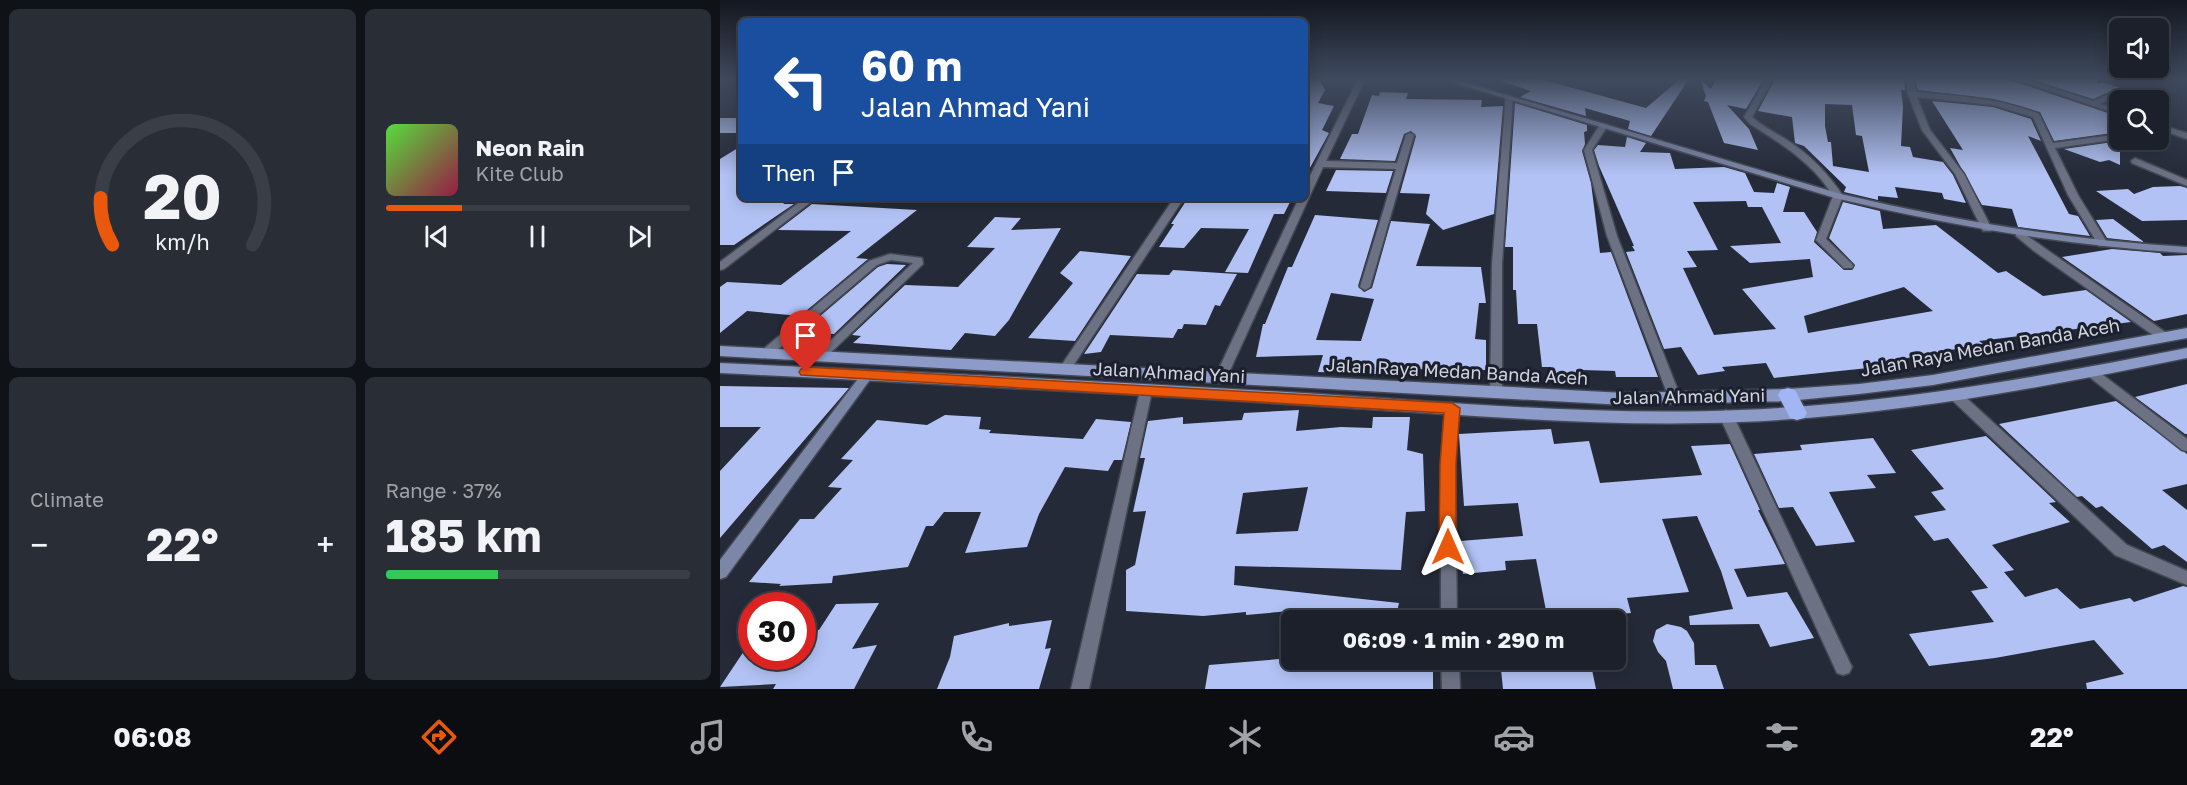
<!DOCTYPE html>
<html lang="en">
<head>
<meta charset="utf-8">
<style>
  :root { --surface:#1c202a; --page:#292d36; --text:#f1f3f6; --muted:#a0a3a8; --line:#3a3e47; --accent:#ea580c }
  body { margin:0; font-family:"Golos Text",sans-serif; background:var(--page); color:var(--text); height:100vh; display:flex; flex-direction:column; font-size:22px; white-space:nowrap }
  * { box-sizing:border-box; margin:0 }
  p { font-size:20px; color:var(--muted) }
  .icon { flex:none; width:33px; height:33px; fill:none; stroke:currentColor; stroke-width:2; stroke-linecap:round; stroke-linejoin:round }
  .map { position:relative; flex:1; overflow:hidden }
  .side { display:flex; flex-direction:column; gap:9px; padding:9px; background:#0f1217; width:720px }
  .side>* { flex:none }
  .banner { position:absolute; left:18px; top:18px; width:570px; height:183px; border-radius:9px; box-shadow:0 3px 15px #0003,0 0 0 2px var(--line); background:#1a4fa0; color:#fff; overflow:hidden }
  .controls { position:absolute; left:1389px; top:18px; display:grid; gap:12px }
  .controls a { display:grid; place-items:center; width:60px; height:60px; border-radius:9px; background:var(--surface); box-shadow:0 3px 15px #0003,0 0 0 2px var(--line); font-size:30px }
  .speed { position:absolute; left:18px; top:592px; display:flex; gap:12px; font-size:30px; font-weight:700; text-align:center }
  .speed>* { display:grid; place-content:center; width:78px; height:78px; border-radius:50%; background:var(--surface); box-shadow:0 3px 15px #0003,0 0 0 2px var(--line); line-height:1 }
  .speed .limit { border:9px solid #d22; background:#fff; color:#111 }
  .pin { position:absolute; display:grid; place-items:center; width:51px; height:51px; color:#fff; margin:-62px -26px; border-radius:50% 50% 50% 0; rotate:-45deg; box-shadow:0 0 6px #0007 }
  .pin .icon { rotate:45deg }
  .me { position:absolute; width:66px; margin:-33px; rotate:0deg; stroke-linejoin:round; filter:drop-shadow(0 0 4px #0008) }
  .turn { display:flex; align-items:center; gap:21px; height:126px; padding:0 24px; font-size:27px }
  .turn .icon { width:78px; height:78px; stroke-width:2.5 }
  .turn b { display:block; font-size:42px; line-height:51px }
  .then { display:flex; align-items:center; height:57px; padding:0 24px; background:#0003; gap:12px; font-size:22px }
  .big { font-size:45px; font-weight:700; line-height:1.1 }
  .side .card { flex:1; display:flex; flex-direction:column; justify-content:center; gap:9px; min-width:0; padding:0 21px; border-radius:9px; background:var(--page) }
  .side .dial { align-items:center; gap:0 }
  .dial svg { height:156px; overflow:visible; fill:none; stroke:var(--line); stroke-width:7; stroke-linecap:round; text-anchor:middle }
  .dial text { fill:var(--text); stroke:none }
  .song { display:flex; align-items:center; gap:18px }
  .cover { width:72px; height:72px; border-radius:9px; background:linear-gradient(135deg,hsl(110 70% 55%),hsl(340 70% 35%)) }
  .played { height:6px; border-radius:3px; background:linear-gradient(90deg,var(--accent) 25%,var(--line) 25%) }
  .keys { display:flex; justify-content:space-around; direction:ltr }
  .heat { display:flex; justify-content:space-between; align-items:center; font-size:33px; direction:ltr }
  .charge { height:9px; border-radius:4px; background:linear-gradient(90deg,#34c759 37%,var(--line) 0) }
  .side .tiles { flex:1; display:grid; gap:9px; grid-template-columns:repeat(2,1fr) }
  .trip { position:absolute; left:561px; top:610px; width:345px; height:60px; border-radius:9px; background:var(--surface); box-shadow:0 3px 15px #0003,0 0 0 2px var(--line); font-weight:700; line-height:60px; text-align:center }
  .dock { display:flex; height:96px; justify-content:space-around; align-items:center; background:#0b0d11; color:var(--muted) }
  .dock .icon { width:42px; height:42px }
  .dock .active { color:var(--accent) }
  .dock b { font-size:27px; color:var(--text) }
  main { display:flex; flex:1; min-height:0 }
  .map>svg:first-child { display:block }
  .building { fill:#b2c2f4; fill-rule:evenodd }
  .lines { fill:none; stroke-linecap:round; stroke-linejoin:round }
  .street-casing { stroke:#444854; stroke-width:3 }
  .secondary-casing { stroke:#444854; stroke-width:3 }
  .primary-casing { stroke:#444854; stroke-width:3 }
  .highway-casing { stroke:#444854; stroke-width:3 }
  .street { fill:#6c7284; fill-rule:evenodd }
  .secondary { fill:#7c86a6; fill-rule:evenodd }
  .primary { fill:#8c9bc8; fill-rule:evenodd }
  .highway { fill:#a2b6f5; fill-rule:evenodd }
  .route { fill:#ea580c; stroke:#983908; stroke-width:1.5 }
  .labels { text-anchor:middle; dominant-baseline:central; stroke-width:6; stroke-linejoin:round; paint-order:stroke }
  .street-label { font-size:18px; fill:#d0d4dd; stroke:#1c202e }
</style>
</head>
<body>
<main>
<section class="side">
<div class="tiles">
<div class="card dial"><svg viewBox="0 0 100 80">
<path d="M14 69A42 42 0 1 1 86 69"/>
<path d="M14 69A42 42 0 0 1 8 45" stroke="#ea580c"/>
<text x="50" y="56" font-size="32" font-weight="700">20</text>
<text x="50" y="72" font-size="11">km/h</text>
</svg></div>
<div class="card">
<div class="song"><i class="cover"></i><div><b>Neon Rain</b><p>Kite Club</p></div></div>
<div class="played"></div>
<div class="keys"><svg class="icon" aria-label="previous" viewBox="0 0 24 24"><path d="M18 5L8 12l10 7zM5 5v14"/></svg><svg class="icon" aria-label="pause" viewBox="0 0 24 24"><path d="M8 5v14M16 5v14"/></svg><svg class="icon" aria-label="next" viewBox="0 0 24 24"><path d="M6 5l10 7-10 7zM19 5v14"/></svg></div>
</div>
<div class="card"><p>Climate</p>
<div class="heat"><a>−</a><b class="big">22°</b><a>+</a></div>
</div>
<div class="card"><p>Range · 37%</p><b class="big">185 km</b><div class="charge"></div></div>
</div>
</section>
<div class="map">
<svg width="1467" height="689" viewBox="0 0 1467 689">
  <rect width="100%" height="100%" fill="#252a38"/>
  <path class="building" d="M 585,79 L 599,79 L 605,90 L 598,103 L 614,106 L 602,130 L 609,133 L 585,177 Z
    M 781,79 L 820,79 L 926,108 L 960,79 L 969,79 L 931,136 L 908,129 L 910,121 L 865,108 L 866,116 L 800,97 L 811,91 L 781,81 Z
    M 980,79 L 991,89 L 996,79 L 1044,79 L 1026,109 L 1007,105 L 1029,129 L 1038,150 L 1004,143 L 988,102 L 984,101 L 986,96 Z
    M 1055,79 L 1184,79 L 1185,90 L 1181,90 L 1183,106 L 1181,146 L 1190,147 L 1193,157 L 1223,162 L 1233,175 L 1246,203 L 1224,199 L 1222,193 L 1175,187 L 1178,198 L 1158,196 L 1158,200 L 1124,192 L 1126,187 L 1084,146 L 1075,143 L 1072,117 L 1038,111 ZM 1105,104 L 1132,105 L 1136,135 L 1142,136 L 1149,172 L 1113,166 L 1111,142 L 1108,142 L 1105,126 Z
    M 1195,79 L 1292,79 L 1293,81 L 1400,117 L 1400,132 L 1334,141 L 1320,112 L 1274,99 L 1198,90 Z
    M 1310,79 L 1377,79 L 1378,84 L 1383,82 L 1400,88 L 1373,99 Z
    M 1404,89 L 1431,97 L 1425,100 L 1400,100 L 1400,108 L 1386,104 L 1403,96 Z
    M 660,92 L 688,93 L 686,99 L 762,100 L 761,107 L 783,106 L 774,214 L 723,230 L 706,214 L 710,194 L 680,193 L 696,136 L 691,131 L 684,134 L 675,161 L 620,159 L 632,134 L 638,134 L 652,95 L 659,96 Z
    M 1212,101 L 1273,107 L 1311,119 L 1321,141 L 1308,136 L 1349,214 L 1358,216 L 1370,236 L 1298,227 L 1292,209 L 1262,205 L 1230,148 L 1243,150 Z
    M 795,103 L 867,125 L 867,131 L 864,132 L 865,144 L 862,151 L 871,183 L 880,253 L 891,252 L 938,377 L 896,377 L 895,371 L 862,370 L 863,379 L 833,379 L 831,367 L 822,367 L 817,324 L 798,324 L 796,290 L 793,290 L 793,247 L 785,247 Z
    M 0,118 L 21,118 L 21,133 L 0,133 Z
    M 907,137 L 926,143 L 920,152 L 950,153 L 955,169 L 1004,167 L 1025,173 L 1034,192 L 1054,193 L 1057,183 L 1070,187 L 1063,212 L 1084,212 L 1097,232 L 1094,242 L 1124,270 L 1132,270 L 1135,265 L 1109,238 L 1123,202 L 1160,211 L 1163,229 L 1216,225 L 1278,273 L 1286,271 L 1323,296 L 1366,290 L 1411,322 L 1259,341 L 1263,344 L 1182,359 L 1186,364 L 1054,378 L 1046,363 L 1002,367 L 1005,371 L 978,375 L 961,347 L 944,349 L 906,252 L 915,251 L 912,246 L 914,246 L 879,166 L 874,150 L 878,145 L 905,147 ZM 1026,201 L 1028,207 L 1042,207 L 1061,243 L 1010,246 L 1030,263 L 1090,259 L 1093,277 L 1022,289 L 1056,329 L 994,335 L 963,268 L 977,267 L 967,251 L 998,250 L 973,202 ZM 1184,287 L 1213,311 L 1088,333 L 1084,316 Z
    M 1400,141 L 1400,165 L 1389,160 L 1380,162 L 1344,149 Z
    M 21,146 L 21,198 L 71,198 L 63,204 L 74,204 L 14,245 L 0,245 L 0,159 Z
    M 616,170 L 673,171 L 666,193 L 606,191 Z
    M 1460,186 L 1467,188 L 1467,220 L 1422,221 L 1376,191 L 1408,189 L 1414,194 L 1433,187 Z
    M 468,198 L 526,198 L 571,200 L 564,214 L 554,214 L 528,273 L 505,272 L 529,229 L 481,228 L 464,248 L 439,247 L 454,224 L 451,224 Z
    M 92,204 L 197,210 L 136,258 L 148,259 L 80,316 L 27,311 L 0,333 L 0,287 L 7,282 L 61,285 L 131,231 L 58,230 Z
    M 595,215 L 658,220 L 638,286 L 644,292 L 652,288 L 671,221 L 710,224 L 696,266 L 761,267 L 766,303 L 759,303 L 755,339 L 766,340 L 766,370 L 688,369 L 687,375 L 598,372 L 603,355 L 536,357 L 543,324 L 545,324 L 568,267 L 572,267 ZM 611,293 L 654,299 L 641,341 L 596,340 Z
    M 275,217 L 301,218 L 291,230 L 341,228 L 289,320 L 275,336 L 245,333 L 231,350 L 133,343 L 141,336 L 132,335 L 185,285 L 238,287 L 275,248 L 247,247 Z
    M 1393,219 L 1424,242 L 1387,238 L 1376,220 Z
    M 1392,249 L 1440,253 L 1443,256 L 1467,255 L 1467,314 L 1434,321 L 1342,257 Z
    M 360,251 L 411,256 L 355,341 L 308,338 L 353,283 L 340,273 Z
    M 167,264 L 186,265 L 114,334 L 86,333 L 103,317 L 99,317 L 158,267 Z
    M 453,270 L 517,274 L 500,306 L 495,305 L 486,325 L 464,324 L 462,329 L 458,329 L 453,338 L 390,335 L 381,352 L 364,354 L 417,274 L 449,275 Z
    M 1467,384 L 1467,434 L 1465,434 L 1415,397 Z
    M 0,386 L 129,388 L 0,538 L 0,471 L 41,427 L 0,427 Z
    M 1396,401 L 1467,454 L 1467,484 L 1442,490 L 1467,510 L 1467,562 L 1444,545 L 1432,549 L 1382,506 L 1376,508 L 1362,496 L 1357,497 L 1279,424 Z
    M 579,410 L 576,431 L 621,427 L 652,428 L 653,417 L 690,417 L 687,450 L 703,454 L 705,511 L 686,512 L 681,570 L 515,566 L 514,585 L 679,603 L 675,621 L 568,621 L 570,611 L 526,615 L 526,612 L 483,616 L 406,611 L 406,570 L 415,565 L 426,511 L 413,512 L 425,458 L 420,458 L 428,421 L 463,417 L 463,424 L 478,423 L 522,420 L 524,413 ZM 588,487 L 578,531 L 516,534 L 523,493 Z
    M 225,415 L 261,417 L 259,429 L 271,430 L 269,433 L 363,439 L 376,419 L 411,422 L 402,460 L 394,460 L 388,471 L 345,467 L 319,514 L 307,547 L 245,553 L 261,512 L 224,512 L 213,526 L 206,526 L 188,567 L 113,576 L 112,583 L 59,586 L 61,584 L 29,582 L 80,519 L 94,519 L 122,488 L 108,487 L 133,460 L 121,459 L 157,420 L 207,425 Z
    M 831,429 L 834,444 L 869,441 L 880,483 L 982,475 L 971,446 L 1010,444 L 1040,510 L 1038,510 L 1065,564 L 1014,569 L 1027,597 L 1067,592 L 1094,638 L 1050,647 L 1039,624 L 970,625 L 969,616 L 1013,609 L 1001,571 L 977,516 L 942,519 L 969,592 L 907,598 L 911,613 L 867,617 L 867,621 L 828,621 L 816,559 L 785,561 L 786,570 L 743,574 L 740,541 L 803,536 L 798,503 L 744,506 L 739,434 Z
    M 1266,436 L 1336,502 L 1329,503 L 1350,522 L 1272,545 L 1294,570 L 1284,572 L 1305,597 L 1337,588 L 1360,609 L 1410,598 L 1414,602 L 1463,586 L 1467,587 L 1467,689 L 1367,689 L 1366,683 L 1404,674 L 1374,640 L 1275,658 L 1209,666 L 1189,634 L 1274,622 L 1251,591 L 1268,588 L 1228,538 L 1214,541 L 1194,516 L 1226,510 L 1211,492 L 1224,489 L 1191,450 Z
    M 1153,438 L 1176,473 L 1147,475 L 1156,488 L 1109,492 L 1135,542 L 1096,546 L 1073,507 L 1059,508 L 1034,454 L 1082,450 L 1080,445 Z
    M 159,603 L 132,649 L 157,645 L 134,689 L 53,689 L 56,684 L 0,687 L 32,639 L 32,657 L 82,657 L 82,631 L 99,630 L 116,604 Z
    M 332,620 L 325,649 L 331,648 L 319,689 L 217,689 L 230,657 L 234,636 L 289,623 L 289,626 Z
    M 947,624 L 961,627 L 967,631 L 974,643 L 975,665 L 996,665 L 1004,689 L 953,689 L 946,661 L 938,652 L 933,641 L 936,630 Z
    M 572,658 L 572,660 L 607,661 L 713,660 L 713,689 L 485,689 L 489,665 Z
    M 780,660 L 870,660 L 876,689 L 783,689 Z"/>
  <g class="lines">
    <g class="street-casing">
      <path id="street" d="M 638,79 L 645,79 L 606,161 L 677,163 L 686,135 L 690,133 L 694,135 L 650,287 L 645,290 L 640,287 L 676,169 L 603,167 L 507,377 L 501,381 L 497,380 L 495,377 L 579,198 L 585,198 L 585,186 Z
        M 1046,79 L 1053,79 L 1032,117 C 1042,126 1056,133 1067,140 C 1090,155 1108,173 1123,196 L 1106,239 L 1132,264 L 1133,266 L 1132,268 L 1124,268 L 1096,240 L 1113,196 C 1093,163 1062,144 1030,124 L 1024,117 Z
        M 1186,79 L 1193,79 L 1196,92 C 1237,96 1280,98 1319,114 L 1333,143 L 1400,134 L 1400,139 L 1335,148 L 1358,195 L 1388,244 L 1387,246 L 1379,246 L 1348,195 L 1313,117 L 1273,105 L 1197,97 L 1210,130 L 1244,174 L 1272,229 L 1271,231 L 1263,231 L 1235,174 L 1202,130 L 1188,94 Z
        M 1294,79 L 1304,79 L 1373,101 L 1396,90 L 1402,90 L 1402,94 L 1380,104 L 1400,110 L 1400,115 Z
        M 786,95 L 793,97 L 782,264 L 782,393 L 781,396 L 771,396 L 770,393 L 772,264 Z
        M 881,123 L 888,125 L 872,150 L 897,236 L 961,398 L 960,401 L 950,401 L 949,398 L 887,236 L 864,150 Z
        M 1438,124 L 1467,133 L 1467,139 L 1438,129 Z
        M 1415,158 L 1467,180 L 1467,186 L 1412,163 L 1411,161 Z
        M 85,198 L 96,198 L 4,269 L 0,270 L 0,262 Z
        M 454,198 L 464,198 L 349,372 L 341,372 L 339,369 L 341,366 Z
        M 1300,231 L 1448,334 L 1450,337 L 1448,340 L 1440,340 L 1314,251 L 1296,236 L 1296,232 Z
        M 170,254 L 202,258 L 203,264 L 104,359 L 100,360 L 94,356 L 193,263 L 171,260 L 157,265 L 49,357 L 41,357 L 39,354 L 41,351 L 149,261 Z
        M 1371,368 L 1375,369 L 1467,439 L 1467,451 L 1462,450 L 1367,375 L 1365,372 L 1367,369 Z
        M 426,387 L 431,388 L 432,391 L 369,689 L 351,689 L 420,391 L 421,388 Z
        M 1236,392 L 1241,393 L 1407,545 L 1467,571 L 1467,585 L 1395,555 L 1231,399 L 1230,396 L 1231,393 Z
        M 732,403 L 737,405 L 739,408 L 735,464 L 737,621 L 721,621 L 721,464 L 725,408 L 727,405 Z
        M 1006,410 L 1011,412 L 1013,415 L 1129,661 L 1132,667 L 1129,673 L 1123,675 L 1117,673 L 999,415 L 1001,412 Z
        M 721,660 L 739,660 L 740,689 L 722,689 Z"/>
    </g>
    <g class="secondary-casing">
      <path id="secondary" d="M 722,79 L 732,79 L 1121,194 C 1235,221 1350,240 1467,247 L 1467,253 C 1348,246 1231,226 1115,198 Z
        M 148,370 L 154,374 L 152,377 L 6,577 L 0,579 L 0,560 L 144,371 Z"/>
    </g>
    <g class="primary-casing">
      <path id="primary" d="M 1467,328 L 1467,338 L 1213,385 L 1139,394 L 1068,401 L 905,405 L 0,356 L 0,346 L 905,393 L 1068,389 L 1139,384 L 1213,375 Z
        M 1467,348 L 1467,358 C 1320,388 1171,416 1020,422 C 880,428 739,414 599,406 C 399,393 200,383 0,373 L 0,363 C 200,372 399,382 599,394 C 739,403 880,416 1020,410 C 1171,404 1319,377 1467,348 Z"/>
    </g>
    <g class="highway-casing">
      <path id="highway" d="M 1068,388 L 1075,390 L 1087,413 L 1084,418 L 1077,420 L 1070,418 L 1058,395 L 1061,390 Z"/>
    </g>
    <use href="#street" class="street"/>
    <use href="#secondary" class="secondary"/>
    <use href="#primary" class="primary"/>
    <use href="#highway" class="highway"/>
  </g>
  <linearGradient id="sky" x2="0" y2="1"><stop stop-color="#14171f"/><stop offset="0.45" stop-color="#404a5e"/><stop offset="1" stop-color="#404a5e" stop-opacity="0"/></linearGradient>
  <rect width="1467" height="175" fill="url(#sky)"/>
  <path class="route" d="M 86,367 L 732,403 L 740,408 L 736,464 L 736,547 L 734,552 L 728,555 L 721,552 L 719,547 L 720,464 L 724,413 L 81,375 L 79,372 L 81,369 Z"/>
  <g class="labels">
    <g class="street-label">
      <text transform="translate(1270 347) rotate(-10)">Jalan Raya Medan Banda Aceh</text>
      <text transform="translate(737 371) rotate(3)">Jalan Raya Medan Banda Aceh</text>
      <text transform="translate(449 372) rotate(3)">Jalan Ahmad Yani</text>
      <text transform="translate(969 396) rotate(-1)">Jalan Ahmad Yani</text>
    </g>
  </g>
</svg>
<div class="controls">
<a><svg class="icon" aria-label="sound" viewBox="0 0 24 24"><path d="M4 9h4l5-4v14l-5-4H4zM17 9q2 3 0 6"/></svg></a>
<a><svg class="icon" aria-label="search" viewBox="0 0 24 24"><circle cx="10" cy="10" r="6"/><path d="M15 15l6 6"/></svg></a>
</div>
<div class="speed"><div class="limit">30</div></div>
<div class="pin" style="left:86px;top:372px;background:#d93025"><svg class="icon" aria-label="arrive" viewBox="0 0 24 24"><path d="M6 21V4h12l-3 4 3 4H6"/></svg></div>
<svg class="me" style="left:728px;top:547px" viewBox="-20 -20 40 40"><path d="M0-17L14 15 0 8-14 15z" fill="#ea580c" stroke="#fff" stroke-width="4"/></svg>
<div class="trip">06:09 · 1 min · 290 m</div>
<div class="banner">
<div class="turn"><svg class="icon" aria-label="left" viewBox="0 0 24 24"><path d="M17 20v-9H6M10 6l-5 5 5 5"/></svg><div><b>60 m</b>Jalan Ahmad Yani</div></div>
<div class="then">Then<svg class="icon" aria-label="arrive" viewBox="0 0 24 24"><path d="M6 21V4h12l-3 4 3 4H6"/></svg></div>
</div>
</div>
</main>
<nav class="dock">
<b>06:08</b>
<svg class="icon active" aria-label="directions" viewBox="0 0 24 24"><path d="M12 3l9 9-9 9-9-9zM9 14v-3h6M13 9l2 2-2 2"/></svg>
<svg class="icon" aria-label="music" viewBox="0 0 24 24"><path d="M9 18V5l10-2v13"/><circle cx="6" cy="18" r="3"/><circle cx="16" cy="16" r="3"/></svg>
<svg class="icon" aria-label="phone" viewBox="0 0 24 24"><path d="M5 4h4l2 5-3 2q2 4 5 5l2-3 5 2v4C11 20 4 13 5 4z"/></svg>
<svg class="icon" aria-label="climate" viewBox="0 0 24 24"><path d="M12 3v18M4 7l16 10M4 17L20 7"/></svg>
<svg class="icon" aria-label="car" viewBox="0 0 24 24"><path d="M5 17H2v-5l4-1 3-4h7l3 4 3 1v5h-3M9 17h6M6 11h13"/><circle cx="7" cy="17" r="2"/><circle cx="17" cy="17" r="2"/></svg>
<svg class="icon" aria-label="filters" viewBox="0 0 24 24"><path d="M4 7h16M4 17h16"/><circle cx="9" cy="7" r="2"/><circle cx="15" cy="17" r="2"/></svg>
<b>22°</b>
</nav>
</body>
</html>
